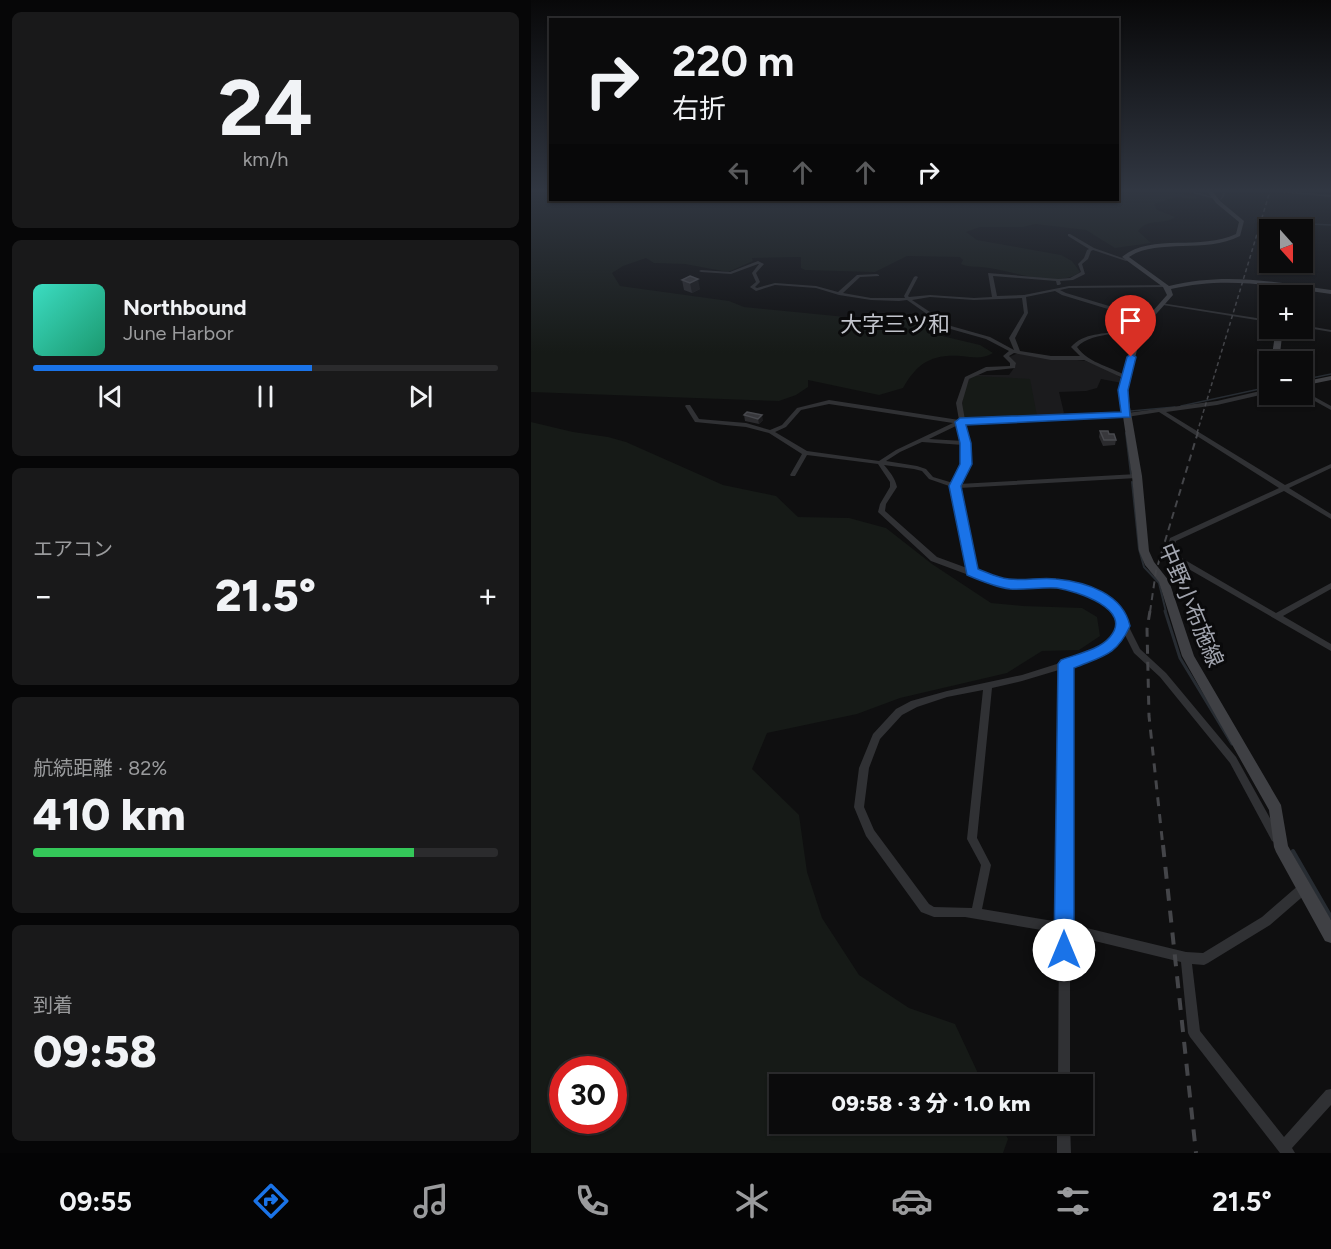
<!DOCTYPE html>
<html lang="ja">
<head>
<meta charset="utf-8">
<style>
  :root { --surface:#0b0b0c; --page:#19191a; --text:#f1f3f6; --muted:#9a9b9d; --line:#2b2b2d; --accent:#1a73e8 }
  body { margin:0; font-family:Figtree,"Noto Sans JP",sans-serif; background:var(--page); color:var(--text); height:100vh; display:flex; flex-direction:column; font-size:22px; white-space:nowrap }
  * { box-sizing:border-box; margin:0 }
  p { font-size:20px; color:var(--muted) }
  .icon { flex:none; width:33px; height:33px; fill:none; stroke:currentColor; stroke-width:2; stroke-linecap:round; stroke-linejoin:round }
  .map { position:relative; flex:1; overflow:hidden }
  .details { display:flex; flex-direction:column; gap:12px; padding:12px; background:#060607; width:531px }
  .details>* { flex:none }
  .top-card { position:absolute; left:18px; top:18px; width:570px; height:183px; border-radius:0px; box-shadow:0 2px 4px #0004,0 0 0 2px var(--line); background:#0b0b0c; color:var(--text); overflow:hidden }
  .needle { width:39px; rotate:159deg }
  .controls { position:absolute; left:728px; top:219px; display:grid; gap:12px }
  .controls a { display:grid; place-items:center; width:54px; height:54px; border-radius:0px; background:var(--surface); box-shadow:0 2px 4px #0004,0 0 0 2px var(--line); font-size:30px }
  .speed { position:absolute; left:18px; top:1056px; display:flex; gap:12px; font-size:30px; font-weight:700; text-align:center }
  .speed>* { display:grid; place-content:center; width:78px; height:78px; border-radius:50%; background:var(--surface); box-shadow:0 2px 4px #0004,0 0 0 2px var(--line); line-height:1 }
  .speed .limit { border:9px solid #d22; background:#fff; color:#111 }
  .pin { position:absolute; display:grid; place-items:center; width:51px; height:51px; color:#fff; margin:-62px -26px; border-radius:50% 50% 50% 0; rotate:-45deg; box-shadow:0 0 6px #0007 }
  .pin .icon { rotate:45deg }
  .me { position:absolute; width:66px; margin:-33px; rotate:0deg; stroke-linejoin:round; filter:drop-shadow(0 0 4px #0008) }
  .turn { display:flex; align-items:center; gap:21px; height:126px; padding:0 24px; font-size:27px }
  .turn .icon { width:78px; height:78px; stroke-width:2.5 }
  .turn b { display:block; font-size:42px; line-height:51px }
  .lanes { display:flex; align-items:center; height:57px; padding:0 24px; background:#0003; justify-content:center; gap:30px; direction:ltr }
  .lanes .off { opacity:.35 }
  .big { font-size:45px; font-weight:800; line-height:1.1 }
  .details .tile { flex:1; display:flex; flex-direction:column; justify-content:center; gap:9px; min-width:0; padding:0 21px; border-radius:9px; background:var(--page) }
  .details .dial { align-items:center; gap:0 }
  .dial b { font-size:78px; line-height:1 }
  .song { display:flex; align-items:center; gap:18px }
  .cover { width:72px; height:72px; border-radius:9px; background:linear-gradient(135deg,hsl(170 70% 55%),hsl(160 70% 35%)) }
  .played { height:6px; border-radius:3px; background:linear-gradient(90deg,var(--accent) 60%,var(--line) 60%) }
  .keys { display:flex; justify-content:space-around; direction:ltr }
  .heat { display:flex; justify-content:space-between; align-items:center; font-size:33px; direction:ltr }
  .charge { height:9px; border-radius:4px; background:linear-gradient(90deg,#34c759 82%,var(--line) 0) }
  .trip { position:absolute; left:238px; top:1074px; width:324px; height:60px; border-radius:0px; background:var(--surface); box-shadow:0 2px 4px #0004,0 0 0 2px var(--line); font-weight:800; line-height:60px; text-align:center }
  .dock { display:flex; height:96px; justify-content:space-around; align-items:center; background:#040405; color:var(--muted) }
  .dock .icon { width:42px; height:42px }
  .dock .active { color:var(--accent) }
  .dock b { font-size:27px; color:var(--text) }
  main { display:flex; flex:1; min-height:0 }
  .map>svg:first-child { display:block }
  .built { fill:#1b1b1d }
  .green { fill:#161a17; fill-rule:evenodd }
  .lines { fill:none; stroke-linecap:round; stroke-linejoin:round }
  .stream-far3 { stroke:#272c32; stroke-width:1.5 }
  .stream-far2 { stroke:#272c32; stroke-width:2 }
  .stream-far1 { stroke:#272c32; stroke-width:3 }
  .stream { stroke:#272c32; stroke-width:4 }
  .street { fill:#303134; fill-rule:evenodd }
  .secondary { fill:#3f4044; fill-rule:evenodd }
  .rail-far3 { stroke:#444549; stroke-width:1.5; stroke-dasharray:4 3; stroke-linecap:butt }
  .rail-far2 { stroke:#444549; stroke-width:2; stroke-dasharray:7 5; stroke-linecap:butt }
  .rail-far1 { stroke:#444549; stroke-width:3; stroke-dasharray:9 8; stroke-linecap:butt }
  .rail { stroke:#444549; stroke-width:4; stroke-dasharray:12 10; stroke-linecap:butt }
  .wall { fill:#2b2b2e }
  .shaded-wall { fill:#1a1a1c }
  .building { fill:#38383c; stroke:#48494e; stroke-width:1.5 }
  .route { fill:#1a73e8; stroke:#114b97; stroke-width:1.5 }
  .labels { text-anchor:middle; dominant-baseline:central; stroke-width:6; stroke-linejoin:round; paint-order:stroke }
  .far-quarter-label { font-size:22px; fill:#c2c4cc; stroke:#0a0a0b }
  .street-label { font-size:22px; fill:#a2a5af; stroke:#0a0a0b }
</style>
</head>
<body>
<main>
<section class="details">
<div class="tile dial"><b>24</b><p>km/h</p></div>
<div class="tile">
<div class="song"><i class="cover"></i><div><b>Northbound</b><p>June Harbor</p></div></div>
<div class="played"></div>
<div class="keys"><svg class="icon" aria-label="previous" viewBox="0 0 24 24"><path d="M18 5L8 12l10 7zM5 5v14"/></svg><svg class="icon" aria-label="pause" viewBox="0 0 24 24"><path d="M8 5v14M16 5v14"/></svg><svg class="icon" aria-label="next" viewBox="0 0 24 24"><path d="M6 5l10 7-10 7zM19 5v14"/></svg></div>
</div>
<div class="tile"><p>エアコン</p>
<div class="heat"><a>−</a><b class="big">21.5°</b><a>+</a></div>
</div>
<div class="tile"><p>航続距離 · 82%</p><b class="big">410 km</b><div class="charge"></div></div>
<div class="tile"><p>到着</p><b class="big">09:58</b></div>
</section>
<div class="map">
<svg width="800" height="1153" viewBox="0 0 800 1153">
  <rect width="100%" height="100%" fill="#0f0f10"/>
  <path class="built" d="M 487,353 L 555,361 L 580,370 L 592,380 L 591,383 L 570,379 L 566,388 L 555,391 L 528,392 L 533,413 L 530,415 L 432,419 L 431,403 L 438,379 L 446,375 L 478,375 L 485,365 L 478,357 Z"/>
  <path class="green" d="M 0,191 L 19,191 L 20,200 L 586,200 L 587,191 L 630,191 L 669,197 L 664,199 L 645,197 L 623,204 L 626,210 L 644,217 C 632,226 618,217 607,231 L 620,243 L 584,248 L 555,230 L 504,224 L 492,227 L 449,227 L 435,232 L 446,240 L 530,255 L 541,261 L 549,272 C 528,289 481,271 458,268 C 448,266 439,268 430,264 L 432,260 L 429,257 L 376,256 L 344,272 L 274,270 L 270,268 L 270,257 L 221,258 L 222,261 L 197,272 L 154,264 L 123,263 L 115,258 L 92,266 L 81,273 L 89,286 L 198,301 L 213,307 L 335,319 L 378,316 L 407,335 L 449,345 L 462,353 C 450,360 442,357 430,356 C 399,354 386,364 372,388 L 348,395 L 277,380 L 277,387 L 265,395 L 248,401 L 0,392 Z
    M 442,376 L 499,379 L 506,416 L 432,419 C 431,406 431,386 442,376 Z
    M 0,422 L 42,432 L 77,437 L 95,442 L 192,485 L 245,496 L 267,517 L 318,518 L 355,528 L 401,564 L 460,603 L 492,606 L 551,608 L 566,617 L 569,636 L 548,650 L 511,651 L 476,673 L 369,698 L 326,714 L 236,733 L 221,769 L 268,815 L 276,872 L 291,918 L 328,975 L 378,1008 L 424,1024 L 452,1084 L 249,1084 L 249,1124 L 469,1124 L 477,1139 L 472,1153 L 0,1153 ZM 32,1070 L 82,1070 L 82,1120 L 32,1120 Z"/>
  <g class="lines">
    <path class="stream-far3" d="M 690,199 L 695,191
      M 739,222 L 800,225
      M 771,380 L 800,374
      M 650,406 L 738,387
      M 600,411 L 644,407"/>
    <path class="stream-far2" d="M 595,433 L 600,475
      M 601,482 L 608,549 L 613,567 L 628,583 L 635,612"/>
    <path class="stream-far1" d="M 634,611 L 649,658 L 701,744"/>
    <path class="stream" d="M 762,851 L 800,917"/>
    <path class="street" d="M 654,191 L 661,191 L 686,198 L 684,199 Z
      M 735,191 L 755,191 L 800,195 L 800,197 Z
      M 537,234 L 539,234 L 563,248 L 597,260 L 595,261 L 562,250 L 560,251 L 557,259 L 551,264 L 554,274 L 542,280 L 529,281 L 530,284 L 528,285 L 526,285 L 525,281 L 462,276 L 466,296 L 493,295 L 538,286 L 637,285 L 637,286 L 635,287 L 538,288 L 529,290 L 535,293 L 618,318 L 618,319 C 600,339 563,329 546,347 C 558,364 582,367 599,378 L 594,379 L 553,360 L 520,360 L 483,353 L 478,356 L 485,363 L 484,368 L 456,371 L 438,379 L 431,403 L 434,420 L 596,413 L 686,401 L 738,389 L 738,393 L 686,405 L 635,412 L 754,485 L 800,464 L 800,468 L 758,488 L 800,514 L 800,519 L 753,491 L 645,541 L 642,553 L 745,613 L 800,583 L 800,589 L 752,616 L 800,644 L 800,651 L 635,556 L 634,554 L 639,538 L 748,488 L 628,412 L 596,417 L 435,424 L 438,443 L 438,464 L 428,484 L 606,474 L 609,476 L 606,478 L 428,488 L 444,571 L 463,579 L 479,581 L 541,583 L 562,590 L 586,603 L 609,649 L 635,673 L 705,757 L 750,838 L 749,841 L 745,843 L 741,841 L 699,763 L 629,677 L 603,653 L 593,633 C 582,655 561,658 539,666 L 539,924 L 655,952 L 672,953 L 731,917 L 769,884 L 773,883 L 777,884 L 778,888 L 777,892 L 739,925 L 677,963 L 673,965 L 661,964 L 669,1031 L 753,1137 L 795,1090 L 800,1089 L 800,1105 L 761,1148 L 764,1153 L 749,1153 L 659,1037 L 657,1033 L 650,962 L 539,935 L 539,1084 L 527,1084 L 528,933 L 434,917 L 403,917 L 390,912 L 335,836 L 323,807 L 328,768 L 342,734 L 365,709 L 380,701 L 416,691 L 491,675 L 532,662 L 570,648 L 582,638 L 589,625 L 580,607 L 556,594 L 541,589 L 479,587 L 462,584 L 400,561 L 347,512 L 349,504 L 359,487 L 359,482 L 347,464 L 276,455 L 264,476 L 260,476 L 259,475 L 271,454 L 238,433 L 215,427 L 164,422 L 154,406 L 155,405 L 159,405 L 168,419 L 215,423 L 239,430 L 251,425 L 266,408 L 298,400 L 428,420 L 425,403 L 434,377 L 455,367 L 479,366 L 479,363 L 472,356 L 478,351 L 455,339 L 416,328 L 376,300 L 368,301 L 340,300 L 308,295 L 285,288 L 244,285 L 225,291 L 219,287 L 225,282 L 221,273 L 228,264 L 227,264 L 200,274 L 170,272 L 168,271 L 170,270 L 199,272 L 227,261 L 233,264 L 225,273 L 229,282 L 224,287 L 226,288 L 244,283 L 285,286 L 307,292 L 326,275 L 346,274 L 348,275 L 348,276 L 329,277 L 312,293 L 340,298 L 374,298 L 373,296 L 383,277 L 385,276 L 387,277 L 377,296 L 378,297 L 399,295 L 443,298 L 461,297 L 457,273 L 527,279 L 539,278 L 550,272 L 547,264 L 553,258 L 556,250 L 558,249 L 537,236 ZM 524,291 L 531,295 L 613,320 C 606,323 598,327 591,330 C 573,335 553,332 540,347 L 549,356 L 520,356 L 489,351 L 484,338 L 497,313 L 495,297 ZM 399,297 L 443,300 L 491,298 L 493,313 L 478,338 L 483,350 L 459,337 L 420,326 L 381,300 ZM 298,404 L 422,423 L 365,450 L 348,461 L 276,451 L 244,432 L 255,427 L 270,410 ZM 429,424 L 432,441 L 398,439 ZM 391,442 L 432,445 L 432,464 L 422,483 L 402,477 L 395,469 L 386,466 L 355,461 L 369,452 ZM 353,465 L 383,469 L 391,471 L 398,479 L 421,487 L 436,568 L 406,557 L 354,511 L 355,504 L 366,487 C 364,478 359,472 353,465 ZM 531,669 L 528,922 L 451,909 L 460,865 L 446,838 L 461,688 L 491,681 ZM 452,690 L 436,839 L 450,865 L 441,908 L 403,907 L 398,904 L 343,830 L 333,807 L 338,768 L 349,739 L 371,715 L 386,707 L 416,697 Z
      M 630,303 L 738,320 L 738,322 L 632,305 L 630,305 Z
      M 771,325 L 800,330 L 800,332 L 771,327 Z
      M 771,390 L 800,406 L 800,410 L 771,394 Z
      M 526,1124 L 539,1124 L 540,1153 L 526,1153 Z"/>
    <path class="secondary" d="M 676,191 L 681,191 L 689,201 L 713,221 L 709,236 C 673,254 626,238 598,257 L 638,286 C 696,272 742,282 800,290 L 800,294 C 744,286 696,276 640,289 L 642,295 L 611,330 L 596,390 L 611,476 L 618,551 L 623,562 L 638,581 L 663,656 L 750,805 L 757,846 L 800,920 L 800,943 L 794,941 L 745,852 L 743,847 L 738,810 L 651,656 L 628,582 L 614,565 L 608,551 L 601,476 L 588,390 L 605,330 L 636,295 L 632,287 L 591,257 C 619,233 670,251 705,234 L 708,222 L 685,203 Z
      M 745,328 L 752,328 L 748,362 L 740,362 Z
      M 800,376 L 800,380 L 771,386 L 771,382 Z"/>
    <path class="rail-far3" d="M 666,433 L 739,191"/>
    <path class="rail-far2" d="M 619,612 L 625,571 L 667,432"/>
    <path class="rail-far1" d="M 619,611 L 616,629 L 618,716 L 632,847"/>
    <path class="rail" d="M 632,845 L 665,1153"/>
  </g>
  <path class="wall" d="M 159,276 L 169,289 L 161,293 L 153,290 L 151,280 Z
    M 213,415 L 232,420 L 228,424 L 214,421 Z
    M 569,431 L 578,434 L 585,440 L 584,445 L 572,446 L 568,437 Z"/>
  <path class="shaded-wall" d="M 167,279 L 169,289 L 161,293 L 159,283 Z
    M 231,415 L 232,420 L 228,424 L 227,419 Z"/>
  <path class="building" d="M 159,276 L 167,279 L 159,283 L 151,280 Z
    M 216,412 L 231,415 L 227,419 L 213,415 Z
    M 569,431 L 577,431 L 578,434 L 583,434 L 585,440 L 573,440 Z"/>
  <linearGradient id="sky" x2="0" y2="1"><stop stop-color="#080809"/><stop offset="0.54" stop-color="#313742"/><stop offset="1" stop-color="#313742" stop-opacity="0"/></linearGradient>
  <rect width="800" height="353" fill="url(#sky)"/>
  <path class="route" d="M 600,354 L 605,357 L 597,390 L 599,417 L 435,425 L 440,443 L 441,464 L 430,486 L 447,569 C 457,573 467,578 478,579 C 494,581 510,577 525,579 C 556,582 592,594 599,626 C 585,656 572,656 543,668 L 543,950 L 540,958 L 533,961 L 526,958 L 523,950 L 527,664 L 530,660 C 546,654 568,650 579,637 C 603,609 545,591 526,588 C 510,587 495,590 479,589 C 464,587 450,581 436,575 L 418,486 L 429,464 L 429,443 L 424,422 L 429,418 L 590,412 L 587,390 L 596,357 Z"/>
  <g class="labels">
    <g class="far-quarter-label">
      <text x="364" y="324">大字三ツ和</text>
    </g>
    <g class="street-label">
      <text transform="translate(660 605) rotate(67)">中野小布施線</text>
    </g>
  </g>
</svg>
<div class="controls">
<a><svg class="needle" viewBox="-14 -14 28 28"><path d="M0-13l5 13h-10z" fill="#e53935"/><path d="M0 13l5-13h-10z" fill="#9a9b9d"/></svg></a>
<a>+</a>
<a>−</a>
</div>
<div class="speed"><div class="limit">30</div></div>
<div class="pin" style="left:600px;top:357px;background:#d93025"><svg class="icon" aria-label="arrive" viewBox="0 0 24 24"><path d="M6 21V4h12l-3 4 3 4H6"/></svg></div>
<svg class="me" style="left:533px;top:950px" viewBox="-20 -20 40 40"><circle r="19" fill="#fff"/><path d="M0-13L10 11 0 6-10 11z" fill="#1a73e8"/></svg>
<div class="trip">09:58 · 3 分 · 1.0 km</div>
<div class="top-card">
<div class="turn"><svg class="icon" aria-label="right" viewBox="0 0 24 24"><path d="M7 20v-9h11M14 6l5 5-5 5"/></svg><div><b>220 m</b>右折</div></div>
<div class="lanes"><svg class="icon off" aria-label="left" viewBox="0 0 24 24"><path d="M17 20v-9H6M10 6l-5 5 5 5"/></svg><svg class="icon off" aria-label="ahead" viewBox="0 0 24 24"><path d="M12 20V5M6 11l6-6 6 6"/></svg><svg class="icon off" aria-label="ahead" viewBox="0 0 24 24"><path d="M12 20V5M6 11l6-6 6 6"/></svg><svg class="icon" aria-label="right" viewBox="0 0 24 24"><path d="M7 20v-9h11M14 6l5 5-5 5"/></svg></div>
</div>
</div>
</main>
<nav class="dock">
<b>09:55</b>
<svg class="icon active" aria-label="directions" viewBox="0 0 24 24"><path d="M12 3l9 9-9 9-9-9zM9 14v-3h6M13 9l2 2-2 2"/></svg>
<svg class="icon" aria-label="music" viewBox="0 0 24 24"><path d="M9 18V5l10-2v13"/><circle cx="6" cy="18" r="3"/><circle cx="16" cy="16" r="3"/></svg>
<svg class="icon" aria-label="phone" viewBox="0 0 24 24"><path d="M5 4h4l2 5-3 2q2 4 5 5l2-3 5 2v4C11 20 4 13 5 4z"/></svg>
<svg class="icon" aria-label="climate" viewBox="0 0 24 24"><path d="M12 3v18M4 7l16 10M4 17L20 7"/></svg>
<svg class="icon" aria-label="car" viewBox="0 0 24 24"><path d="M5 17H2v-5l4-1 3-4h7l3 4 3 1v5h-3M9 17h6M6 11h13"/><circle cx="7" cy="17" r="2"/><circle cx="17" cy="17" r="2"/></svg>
<svg class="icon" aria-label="filters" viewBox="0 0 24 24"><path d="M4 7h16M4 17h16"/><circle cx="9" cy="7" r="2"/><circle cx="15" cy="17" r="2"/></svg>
<b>21.5°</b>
</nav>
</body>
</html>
